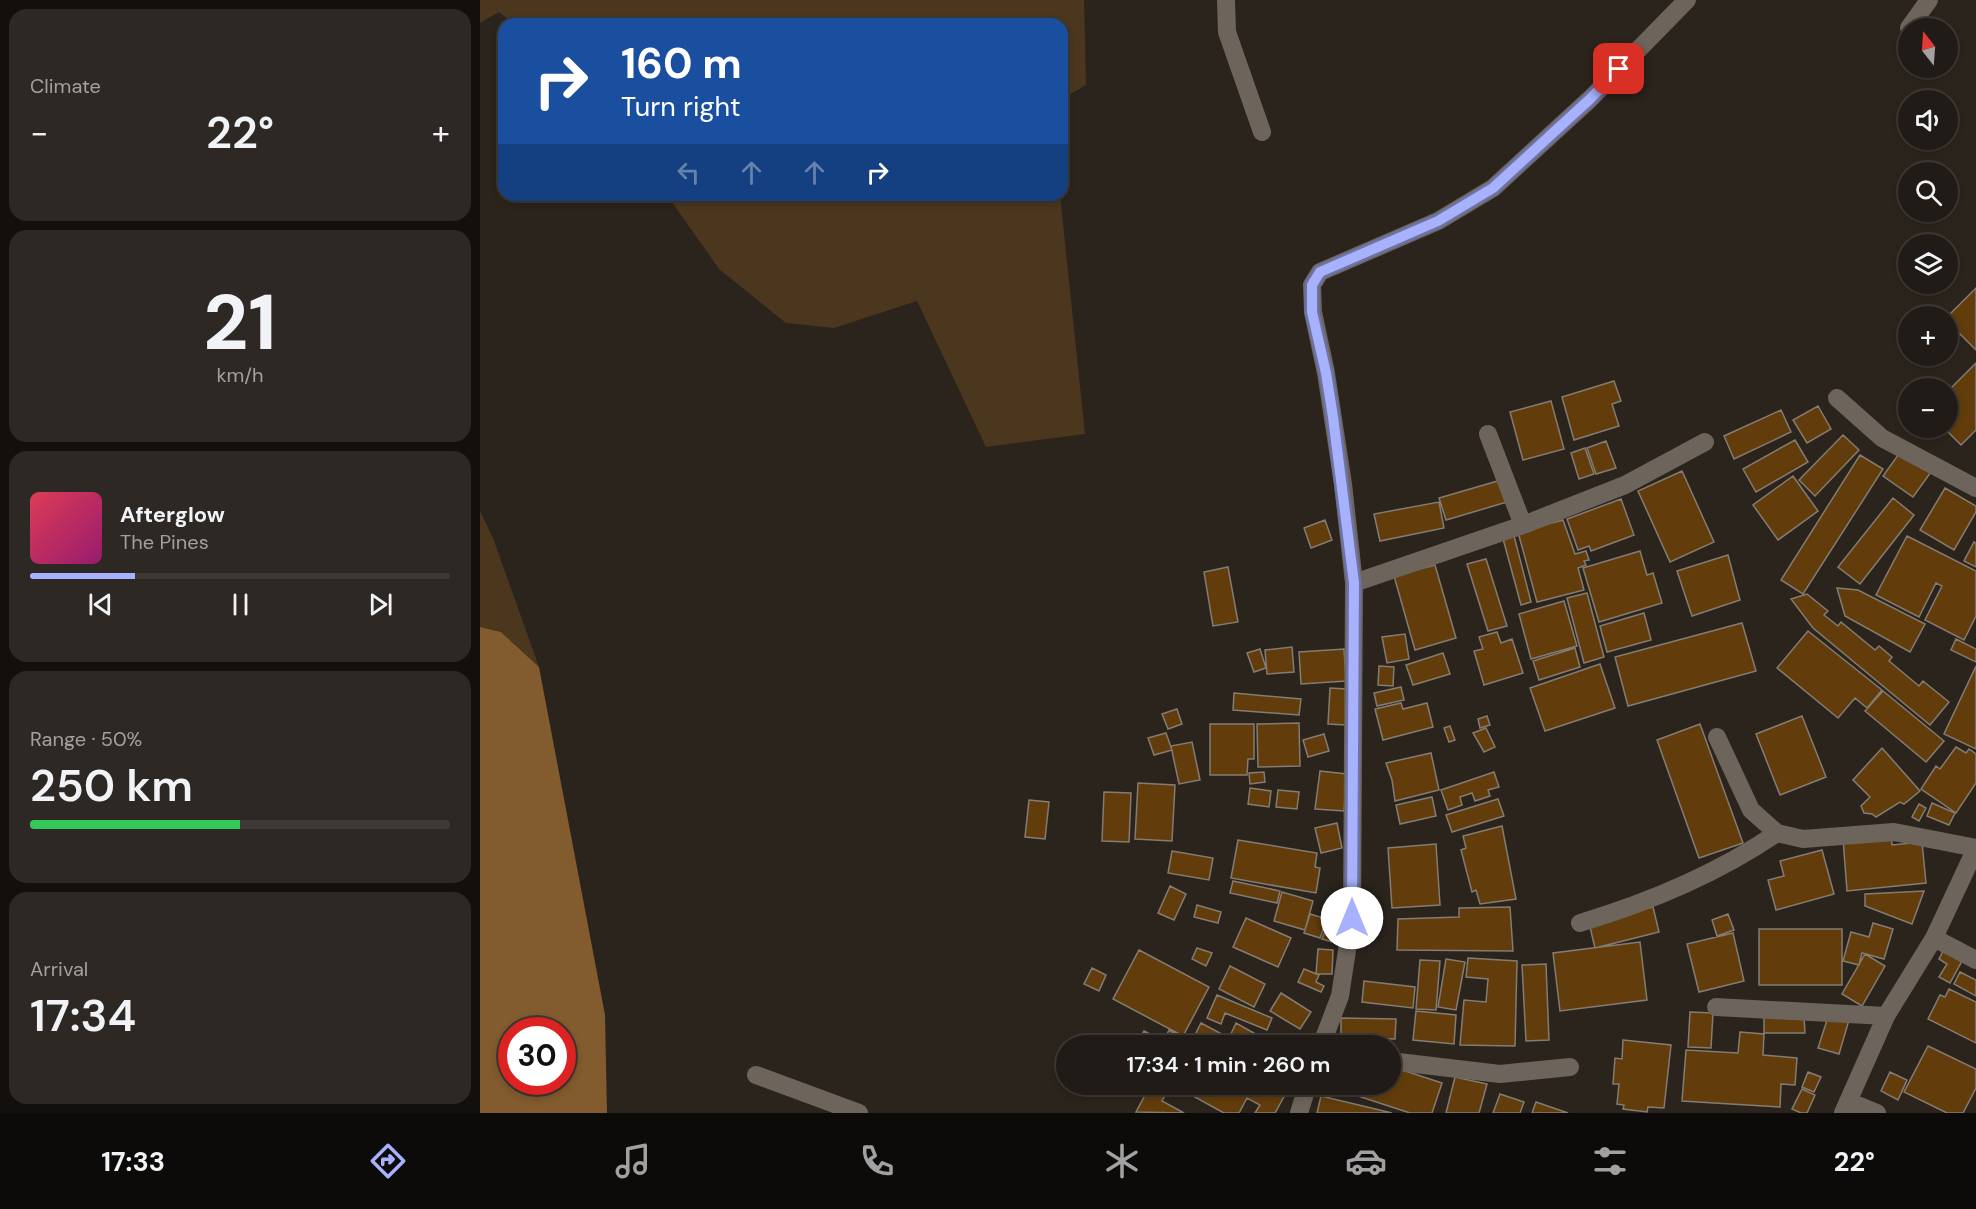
<!DOCTYPE html>
<html lang="en">
<head>
<meta charset="utf-8">
<style>
  :root { --surface:#201b16; --page:#2d2823; --text:#f1f3f6; --muted:#a2a1a1; --line:#3d3935; --accent:#a7b1fc }
  body { margin:0; font-family:"DM Sans",sans-serif; background:var(--page); color:var(--text); height:100vh; display:flex; flex-direction:column; font-size:22px; white-space:nowrap }
  * { box-sizing:border-box; margin:0 }
  p { font-size:20px; color:var(--muted) }
  .icon { flex:none; width:33px; height:33px; fill:none; stroke:currentColor; stroke-width:2; stroke-linecap:round; stroke-linejoin:round }
  .map { position:relative; flex:1; overflow:hidden }
  .side { display:flex; flex-direction:column; gap:9px; padding:9px; background:#120f0c; width:480px }
  .side>* { flex:none }
  .hud { position:absolute; left:18px; top:18px; width:570px; height:183px; border-radius:18px; box-shadow:0 3px 9px #0003,0 0 0 2px var(--line); background:#1a4fa0; color:#fff; overflow:hidden }
  .needle { width:39px; rotate:343deg }
  .tools { position:absolute; left:1418px; top:18px; display:grid; gap:12px }
  .tools a { display:grid; place-items:center; width:60px; height:60px; border-radius:50%; background:var(--surface); box-shadow:0 3px 9px #0003,0 0 0 2px var(--line); font-size:30px }
  .speed { position:absolute; left:18px; top:1017px; display:flex; gap:12px; font-size:30px; font-weight:700; text-align:center }
  .speed>* { display:grid; place-content:center; width:78px; height:78px; border-radius:50%; background:var(--surface); box-shadow:0 3px 9px #0003,0 0 0 2px var(--line); line-height:1 }
  .speed .limit { border:9px solid #d22; background:#fff; color:#111 }
  .pin { position:absolute; display:grid; place-items:center; width:51px; height:51px; color:#fff; margin:-26px; border-radius:12px; box-shadow:0 3px 9px #0006 }
  .me { position:absolute; width:66px; margin:-33px; rotate:0deg; stroke-linejoin:round; filter:drop-shadow(0 0 4px #0008) }
  .turn { display:flex; align-items:center; gap:21px; height:126px; padding:0 24px; font-size:27px }
  .turn .icon { width:78px; height:78px; stroke-width:2.5 }
  .turn b { display:block; font-size:42px; line-height:51px }
  .lanes { display:flex; align-items:center; height:57px; padding:0 24px; background:#0003; justify-content:center; gap:30px; direction:ltr }
  .lanes .off { opacity:.35 }
  .big { font-size:45px; font-weight:600; line-height:1.1 }
  .side .widget { flex:1; display:flex; flex-direction:column; justify-content:center; gap:9px; min-width:0; padding:0 21px; border-radius:18px; background:var(--page) }
  .side .dial { align-items:center; gap:0 }
  .dial b { font-size:78px; line-height:1 }
  .song { display:flex; align-items:center; gap:18px }
  .cover { width:72px; height:72px; border-radius:9px; background:linear-gradient(135deg,hsl(350 70% 55%),hsl(320 70% 35%)) }
  .played { height:6px; border-radius:3px; background:linear-gradient(90deg,var(--accent) 25%,var(--line) 25%) }
  .keys { display:flex; justify-content:space-around; direction:ltr }
  .heat { display:flex; justify-content:space-between; align-items:center; font-size:33px; direction:ltr }
  .charge { height:9px; border-radius:4px; background:linear-gradient(90deg,#34c759 50%,var(--line) 0) }
  .trip { position:absolute; left:576px; top:1035px; width:345px; height:60px; border-radius:30px; background:var(--surface); box-shadow:0 3px 9px #0003,0 0 0 2px var(--line); font-weight:600; line-height:60px; text-align:center }
  .tab-bar { display:flex; height:96px; justify-content:space-around; align-items:center; background:#0d0b09; color:var(--muted) }
  .tab-bar .icon { width:42px; height:42px }
  .tab-bar .selected { color:var(--accent) }
  .tab-bar b { font-size:27px; color:var(--text) }
  main { display:flex; flex:1; min-height:0 }
  .map>svg:first-child { display:block }
  .green { fill:#4b361e }
  .water { fill:#825b2e; fill-rule:evenodd }
  .building { fill:#623d0b; stroke:#847c73; stroke-width:1.5 }
  .lines { fill:none; stroke-linecap:round; stroke-linejoin:round }
  .minor { stroke:#6d645c; stroke-width:18 }
  .route-casing { stroke:#6d73a4; stroke-width:15 }
  .route { stroke:#a7b1fc; stroke-width:10 }
</style>
</head>
<body>
<main>
<section class="side">
<div class="widget"><p>Climate</p>
<div class="heat"><a>−</a><b class="big">22°</b><a>+</a></div>
</div>
<div class="widget dial"><b>21</b><p>km/h</p></div>
<div class="widget">
<div class="song"><i class="cover"></i><div><b>Afterglow</b><p>The Pines</p></div></div>
<div class="played"></div>
<div class="keys"><svg class="icon" aria-label="previous" viewBox="0 0 24 24"><path d="M18 5L8 12l10 7zM5 5v14"/></svg><svg class="icon" aria-label="pause" viewBox="0 0 24 24"><path d="M8 5v14M16 5v14"/></svg><svg class="icon" aria-label="next" viewBox="0 0 24 24"><path d="M6 5l10 7-10 7zM19 5v14"/></svg></div>
</div>
<div class="widget"><p>Range · 50%</p><b class="big">250 km</b><div class="charge"></div></div>
<div class="widget"><p>Arrival</p><b class="big">17:34</b></div>
</section>
<div class="map">
<svg width="1496" height="1113" viewBox="0 0 1496 1113">
  <rect width="100%" height="100%" fill="#2b241d"/>
  <path class="green" d="M 0,0 L 604,0 L 606,85 L 582,99 L 582,24 L 34,24 L 19,12 L 0,23 Z
    M 187,195 L 580,195 L 605,434 L 506,447 L 437,301 L 354,328 L 306,323 L 239,269 Z
    M 0,511 L 13,538 L 59,667 L 21,632 L 0,627 Z"/>
  <path class="water" d="M 0,627 L 21,632 L 59,667 L 125,1015 L 127,1113 L 0,1113 ZM 82,1030 L 82,1082 L 32,1082 L 32,1030 Z"/>
  <path class="building" d="M 1496,288 L 1496,350 L 1467,321 L 1467,317 Z
    M 1496,363 L 1496,430 L 1481,445 L 1464,428 L 1467,428 L 1467,392 Z
    M 1134,381 L 1141,401 L 1132,404 L 1139,426 L 1094,440 L 1082,397 Z
    M 1071,401 L 1084,449 L 1043,460 L 1030,412 Z
    M 1338,406 L 1351,429 L 1327,443 L 1313,420 Z
    M 1301,410 L 1311,432 L 1254,459 L 1244,436 Z
    M 1363,435 L 1379,450 L 1335,496 L 1319,480 Z
    M 1315,440 L 1328,462 L 1276,492 L 1263,469 Z
    M 1126,441 L 1136,468 L 1116,474 L 1107,448 Z
    M 1105,448 L 1114,474 L 1099,479 L 1091,453 Z
    M 1421,451 L 1451,472 L 1433,497 L 1403,476 Z
    M 1380,455 L 1403,469 L 1323,594 L 1301,580 Z
    M 1202,471 L 1234,542 L 1190,562 L 1158,491 Z
    M 1313,476 L 1338,511 L 1298,540 L 1273,505 Z
    M 1021,480 L 1027,502 L 966,520 L 959,498 Z
    M 1465,488 L 1496,506 L 1496,512 L 1474,550 L 1440,530 Z
    M 1413,498 L 1434,515 L 1380,584 L 1358,567 Z
    M 1141,499 L 1154,535 L 1111,551 L 1109,546 L 1098,550 L 1087,519 Z
    M 959,502 L 964,528 L 900,541 L 894,514 Z
    M 845,520 L 852,540 L 831,548 L 824,528 Z
    M 1083,520 L 1095,554 L 1106,551 L 1109,560 L 1104,561 L 1106,565 L 1098,568 L 1104,590 L 1057,602 L 1038,532 Z
    M 1033,532 L 1051,602 L 1041,605 L 1022,535 Z
    M 1427,536 L 1496,571 L 1496,616 L 1484,640 L 1445,620 L 1462,586 L 1456,583 L 1439,617 L 1396,595 Z
    M 1494,542 L 1496,543 L 1496,567 L 1484,561 Z
    M 1160,551 L 1167,575 L 1173,573 L 1182,603 L 1119,622 L 1103,568 Z
    M 1248,555 L 1260,600 L 1212,616 L 1197,571 Z
    M 1006,559 L 1027,626 L 1008,631 L 987,564 Z
    M 955,565 L 976,638 L 935,650 L 914,576 Z
    M 748,567 L 758,622 L 733,626 L 724,572 Z
    M 1357,588 L 1378,590 L 1445,624 L 1430,652 L 1365,616 Z
    M 1107,593 L 1124,657 L 1104,663 L 1087,598 Z
    M 1327,594 L 1348,611 L 1344,615 L 1358,626 L 1361,622 L 1395,650 L 1399,646 L 1412,657 L 1409,661 L 1439,686 L 1443,681 L 1469,702 L 1450,725 L 1333,628 L 1311,599 Z
    M 1084,601 L 1097,646 L 1051,659 L 1039,614 Z
    M 1164,613 L 1171,640 L 1127,652 L 1120,626 Z
    M 1262,623 L 1276,671 L 1148,706 L 1135,657 Z
    M 1328,631 L 1402,690 L 1387,708 L 1375,698 L 1358,718 L 1297,668 Z
    M 1017,632 L 1021,643 L 1032,639 L 1043,673 L 1004,685 L 994,651 L 1003,649 L 999,637 Z
    M 925,634 L 929,659 L 907,663 L 902,637 Z
    M 1476,639 L 1496,649 L 1496,662 L 1471,650 Z
    M 812,647 L 814,672 L 787,674 L 785,650 Z
    M 1095,648 L 1100,667 L 1059,680 L 1053,661 Z
    M 780,649 L 786,668 L 774,672 L 767,653 Z
    M 864,649 L 866,681 L 821,684 L 819,652 Z
    M 963,653 L 970,674 L 933,685 L 926,665 Z
    M 1120,664 L 1135,708 L 1065,731 L 1050,688 Z
    M 899,666 L 914,667 L 913,686 L 898,685 Z
    M 1496,666 L 1496,749 L 1464,734 Z
    M 921,687 L 924,700 L 897,706 L 894,693 Z
    M 850,688 L 867,689 L 866,725 L 848,724 Z
    M 1403,691 L 1464,741 L 1446,762 L 1385,711 Z
    M 754,693 L 821,699 L 819,715 L 753,710 Z
    M 921,703 L 923,709 L 947,703 L 953,727 L 903,740 L 895,709 Z
    M 697,709 L 702,724 L 688,729 L 682,714 Z
    M 1007,716 L 1010,725 L 1000,728 L 998,719 Z
    M 1322,716 L 1346,777 L 1300,795 L 1276,734 Z
    M 819,723 L 820,766 L 778,767 L 777,724 Z
    M 730,724 L 774,724 L 774,759 L 768,759 L 767,775 L 730,775 Z
    M 1220,724 L 1263,843 L 1219,858 L 1177,740 Z
    M 970,726 L 975,740 L 969,742 L 964,728 Z
    M 1006,728 L 1015,747 L 1004,752 L 993,733 Z
    M 686,733 L 692,750 L 674,755 L 668,738 Z
    M 844,734 L 849,751 L 828,757 L 823,740 Z
    M 712,742 L 720,780 L 699,784 L 691,746 Z
    M 1476,747 L 1486,753 L 1489,749 L 1496,754 L 1496,783 L 1476,813 L 1441,789 L 1456,766 L 1460,769 Z
    M 1402,748 L 1440,791 L 1424,804 L 1420,802 L 1396,817 L 1392,814 L 1384,813 L 1381,806 L 1390,797 L 1373,780 Z
    M 951,753 L 959,790 L 915,801 L 912,780 L 906,763 Z
    M 840,771 L 867,774 L 864,811 L 835,809 Z
    M 784,772 L 785,782 L 770,784 L 769,773 Z
    M 1014,772 L 1019,787 L 1008,790 L 1010,796 L 995,801 L 992,793 L 980,797 L 982,805 L 968,810 L 961,790 Z
    M 658,783 L 695,785 L 692,841 L 655,839 Z
    M 770,788 L 791,791 L 789,807 L 768,804 Z
    M 798,790 L 819,792 L 817,809 L 796,807 Z
    M 624,792 L 651,793 L 649,842 L 622,841 Z
    M 952,797 L 956,816 L 920,824 L 916,805 Z
    M 1018,799 L 1024,816 L 972,832 L 966,815 Z
    M 549,800 L 569,802 L 565,839 L 545,837 Z
    M 1452,803 L 1475,813 L 1469,825 L 1447,816 Z
    M 1439,804 L 1446,808 L 1439,821 L 1432,817 Z
    M 857,823 L 862,848 L 841,853 L 835,828 Z
    M 1022,826 L 1036,899 L 1000,904 L 996,890 L 992,892 L 981,850 L 986,848 L 983,836 Z
    M 1411,835 L 1412,845 L 1442,842 L 1446,883 L 1367,891 L 1363,839 Z
    M 758,840 L 837,853 L 835,867 L 840,868 L 836,893 L 751,878 Z
    M 956,844 L 960,905 L 912,908 L 908,848 Z
    M 1342,850 L 1354,894 L 1296,910 L 1288,880 L 1304,876 L 1300,861 Z
    M 692,851 L 733,858 L 729,880 L 688,873 Z
    M 753,881 L 800,891 L 797,903 L 750,893 Z
    M 690,886 L 706,894 L 694,920 L 678,913 Z
    M 1444,891 L 1432,924 L 1385,906 L 1385,894 Z
    M 802,892 L 833,901 L 825,930 L 794,921 Z
    M 717,905 L 741,912 L 738,923 L 714,917 Z
    M 1030,907 L 1033,951 L 917,950 L 918,919 L 979,917 L 979,908 Z
    M 1173,907 L 1179,932 L 1115,948 L 1109,923 Z
    M 830,914 L 847,919 L 840,938 L 824,933 Z
    M 1248,914 L 1254,930 L 1237,936 L 1232,920 Z
    M 766,918 L 811,938 L 798,967 L 753,947 Z
    M 849,920 L 862,924 L 856,943 L 842,939 Z
    M 1393,923 L 1413,929 L 1404,959 L 1382,953 L 1379,965 L 1363,961 L 1371,932 L 1389,937 Z
    M 1279,929 L 1362,929 L 1362,985 L 1279,985 Z
    M 1253,933 L 1264,981 L 1219,992 L 1207,944 Z
    M 1160,942 L 1167,1000 L 1080,1011 L 1073,953 Z
    M 717,948 L 732,953 L 726,966 L 712,959 Z
    M 838,949 L 853,950 L 852,974 L 836,974 Z
    M 1464,949 L 1483,959 L 1470,983 L 1459,977 L 1467,964 L 1459,959 Z
    M 659,950 L 729,987 L 703,1036 L 633,999 Z
    M 1385,954 L 1405,966 L 1382,1006 L 1362,994 Z
    M 988,958 L 1037,961 L 1035,1046 L 980,1045 L 984,1000 L 1006,1002 L 1008,979 L 986,977 Z
    M 966,959 L 985,962 L 976,1010 L 958,1007 Z
    M 940,960 L 960,961 L 956,1010 L 936,1009 Z
    M 1066,964 L 1069,1040 L 1046,1041 L 1042,965 Z
    M 750,966 L 785,984 L 774,1007 L 739,989 Z
    M 612,968 L 626,975 L 619,991 L 604,984 Z
    M 824,969 L 839,975 L 836,982 L 844,986 L 841,992 L 818,982 Z
    M 1480,972 L 1496,980 L 1496,996 L 1474,984 Z
    M 884,981 L 935,987 L 933,1008 L 882,1002 Z
    M 1469,989 L 1496,1002 L 1496,1043 L 1448,1019 L 1460,995 L 1465,997 Z
    M 801,993 L 831,1012 L 820,1029 L 790,1011 Z
    M 737,995 L 792,1018 L 787,1030 L 745,1013 L 741,1024 L 727,1018 Z
    M 936,1011 L 976,1015 L 974,1044 L 933,1040 Z
    M 1210,1012 L 1233,1013 L 1231,1048 L 1208,1047 Z
    M 1349,1014 L 1369,1020 L 1359,1054 L 1338,1048 Z
    M 1284,1016 L 1324,1016 L 1325,1033 L 1284,1033 Z
    M 861,1018 L 916,1019 L 915,1039 L 861,1038 Z
    M 721,1023 L 749,1038 L 756,1023 L 797,1046 L 725,1046 L 713,1039 Z
    M 689,1030 L 717,1046 L 681,1046 Z
    M 664,1031 L 678,1038 L 673,1046 L 657,1046 Z
    M 1260,1032 L 1284,1034 L 1283,1055 L 1317,1058 L 1315,1085 L 1301,1084 L 1300,1107 L 1202,1101 L 1206,1050 L 1258,1053 Z
    M 1143,1040 L 1191,1045 L 1184,1108 L 1168,1107 L 1167,1112 L 1143,1109 L 1144,1105 L 1137,1104 L 1139,1084 L 1133,1084 L 1135,1058 L 1142,1059 Z
    M 1448,1046 L 1496,1069 L 1496,1088 L 1483,1113 L 1467,1113 L 1424,1092 Z
    M 910,1066 L 962,1083 L 952,1113 L 930,1113 L 878,1096 L 882,1084 L 910,1084 Z
    M 1328,1072 L 1341,1077 L 1334,1092 L 1322,1087 Z
    M 1410,1072 L 1427,1080 L 1418,1100 L 1401,1091 Z
    M 975,1077 L 1007,1084 L 999,1113 L 966,1113 Z
    M 671,1084 L 691,1084 L 682,1101 L 704,1113 L 656,1112 Z
    M 691,1084 L 790,1084 L 806,1093 L 795,1113 L 775,1113 L 780,1105 L 767,1098 L 759,1113 L 744,1113 Z
    M 1322,1089 L 1335,1095 L 1327,1113 L 1321,1113 L 1312,1109 Z
    M 1020,1094 L 1044,1102 L 1040,1113 L 1013,1113 Z
    M 841,1096 L 912,1113 L 837,1113 Z
    M 1056,1102 L 1088,1113 L 1052,1113 Z"/>
  <g class="lines">
    <path class="minor" d="M 746,0 L 747,32 L 782,132
      M 1429,28 L 1449,0
      M 1357,398 L 1402,438 L 1496,488
      M 1008,434 L 1043,525
      M 874,583 L 1043,525 L 1145,485 L 1225,442
      M 1237,737 L 1271,810 L 1297,833 L 1323,839 L 1414,832 L 1496,848 L 1454,938 L 1406,1016 L 1363,1113
      M 1100,923 C 1170,902 1237,874 1297,833
      M 1454,938 L 1496,960
      M 1236,1007 L 1406,1016
      M 841,1046 L 860,996 L 872,918 L 874,583 L 863,484 L 846,373 L 833,312 L 832,285 L 840,272 L 958,221 L 1013,188 L 1110,99 L 1207,0
      M 910,1061 L 1020,1074 L 1090,1067
      M 276,1075 L 379,1113
      M 1368,1101 L 1397,1113
      M 819,1113 L 828,1084"/>
  </g>
  <g class="lines">
    <g class="route-casing">
      <path id="route" d="M 872,918 L 874,583 L 853,417 L 846,373 L 832,312 L 832,285 L 840,272 L 958,221 L 1013,188 L 1110,99 L 1139,69"/>
    </g>
    <use href="#route" class="route"/>
  </g>
</svg>
<div class="tools">
<a><svg class="needle" viewBox="-14 -14 28 28"><path d="M0-13l5 13h-10z" fill="#e53935"/><path d="M0 13l5-13h-10z" fill="#a2a1a1"/></svg></a>
<a><svg class="icon" aria-label="sound" viewBox="0 0 24 24"><path d="M4 9h4l5-4v14l-5-4H4zM17 9q2 3 0 6"/></svg></a>
<a><svg class="icon" aria-label="search" viewBox="0 0 24 24"><circle cx="10" cy="10" r="6"/><path d="M15 15l6 6"/></svg></a>
<a><svg class="icon" aria-label="layers" viewBox="0 0 24 24"><path d="M12 4l9 5-9 5-9-5zM3 14l9 5 9-5"/></svg></a>
<a>+</a>
<a>−</a>
</div>
<div class="speed"><div class="limit">30</div></div>
<div class="pin" style="left:1139px;top:69px;background:#d93025"><svg class="icon" aria-label="arrive" viewBox="0 0 24 24"><path d="M6 21V4h12l-3 4 3 4H6"/></svg></div>
<svg class="me" style="left:872px;top:918px" viewBox="-20 -20 40 40"><circle r="19" fill="#fff"/><path d="M0-13L10 11 0 6-10 11z" fill="#a7b1fc"/></svg>
<div class="trip">17:34 · 1 min · 260 m</div>
<div class="hud">
<div class="turn"><svg class="icon" aria-label="right" viewBox="0 0 24 24"><path d="M7 20v-9h11M14 6l5 5-5 5"/></svg><div><b>160 m</b>Turn right</div></div>
<div class="lanes"><svg class="icon off" aria-label="left" viewBox="0 0 24 24"><path d="M17 20v-9H6M10 6l-5 5 5 5"/></svg><svg class="icon off" aria-label="ahead" viewBox="0 0 24 24"><path d="M12 20V5M6 11l6-6 6 6"/></svg><svg class="icon off" aria-label="ahead" viewBox="0 0 24 24"><path d="M12 20V5M6 11l6-6 6 6"/></svg><svg class="icon" aria-label="right" viewBox="0 0 24 24"><path d="M7 20v-9h11M14 6l5 5-5 5"/></svg></div>
</div>
</div>
</main>
<nav class="tab-bar">
<b>17:33</b>
<svg class="icon selected" aria-label="directions" viewBox="0 0 24 24"><path d="M12 3l9 9-9 9-9-9zM9 14v-3h6M13 9l2 2-2 2"/></svg>
<svg class="icon" aria-label="music" viewBox="0 0 24 24"><path d="M9 18V5l10-2v13"/><circle cx="6" cy="18" r="3"/><circle cx="16" cy="16" r="3"/></svg>
<svg class="icon" aria-label="phone" viewBox="0 0 24 24"><path d="M5 4h4l2 5-3 2q2 4 5 5l2-3 5 2v4C11 20 4 13 5 4z"/></svg>
<svg class="icon" aria-label="climate" viewBox="0 0 24 24"><path d="M12 3v18M4 7l16 10M4 17L20 7"/></svg>
<svg class="icon" aria-label="car" viewBox="0 0 24 24"><path d="M5 17H2v-5l4-1 3-4h7l3 4 3 1v5h-3M9 17h6M6 11h13"/><circle cx="7" cy="17" r="2"/><circle cx="17" cy="17" r="2"/></svg>
<svg class="icon" aria-label="filters" viewBox="0 0 24 24"><path d="M4 7h16M4 17h16"/><circle cx="9" cy="7" r="2"/><circle cx="15" cy="17" r="2"/></svg>
<b>22°</b>
</nav>
</body>
</html>
